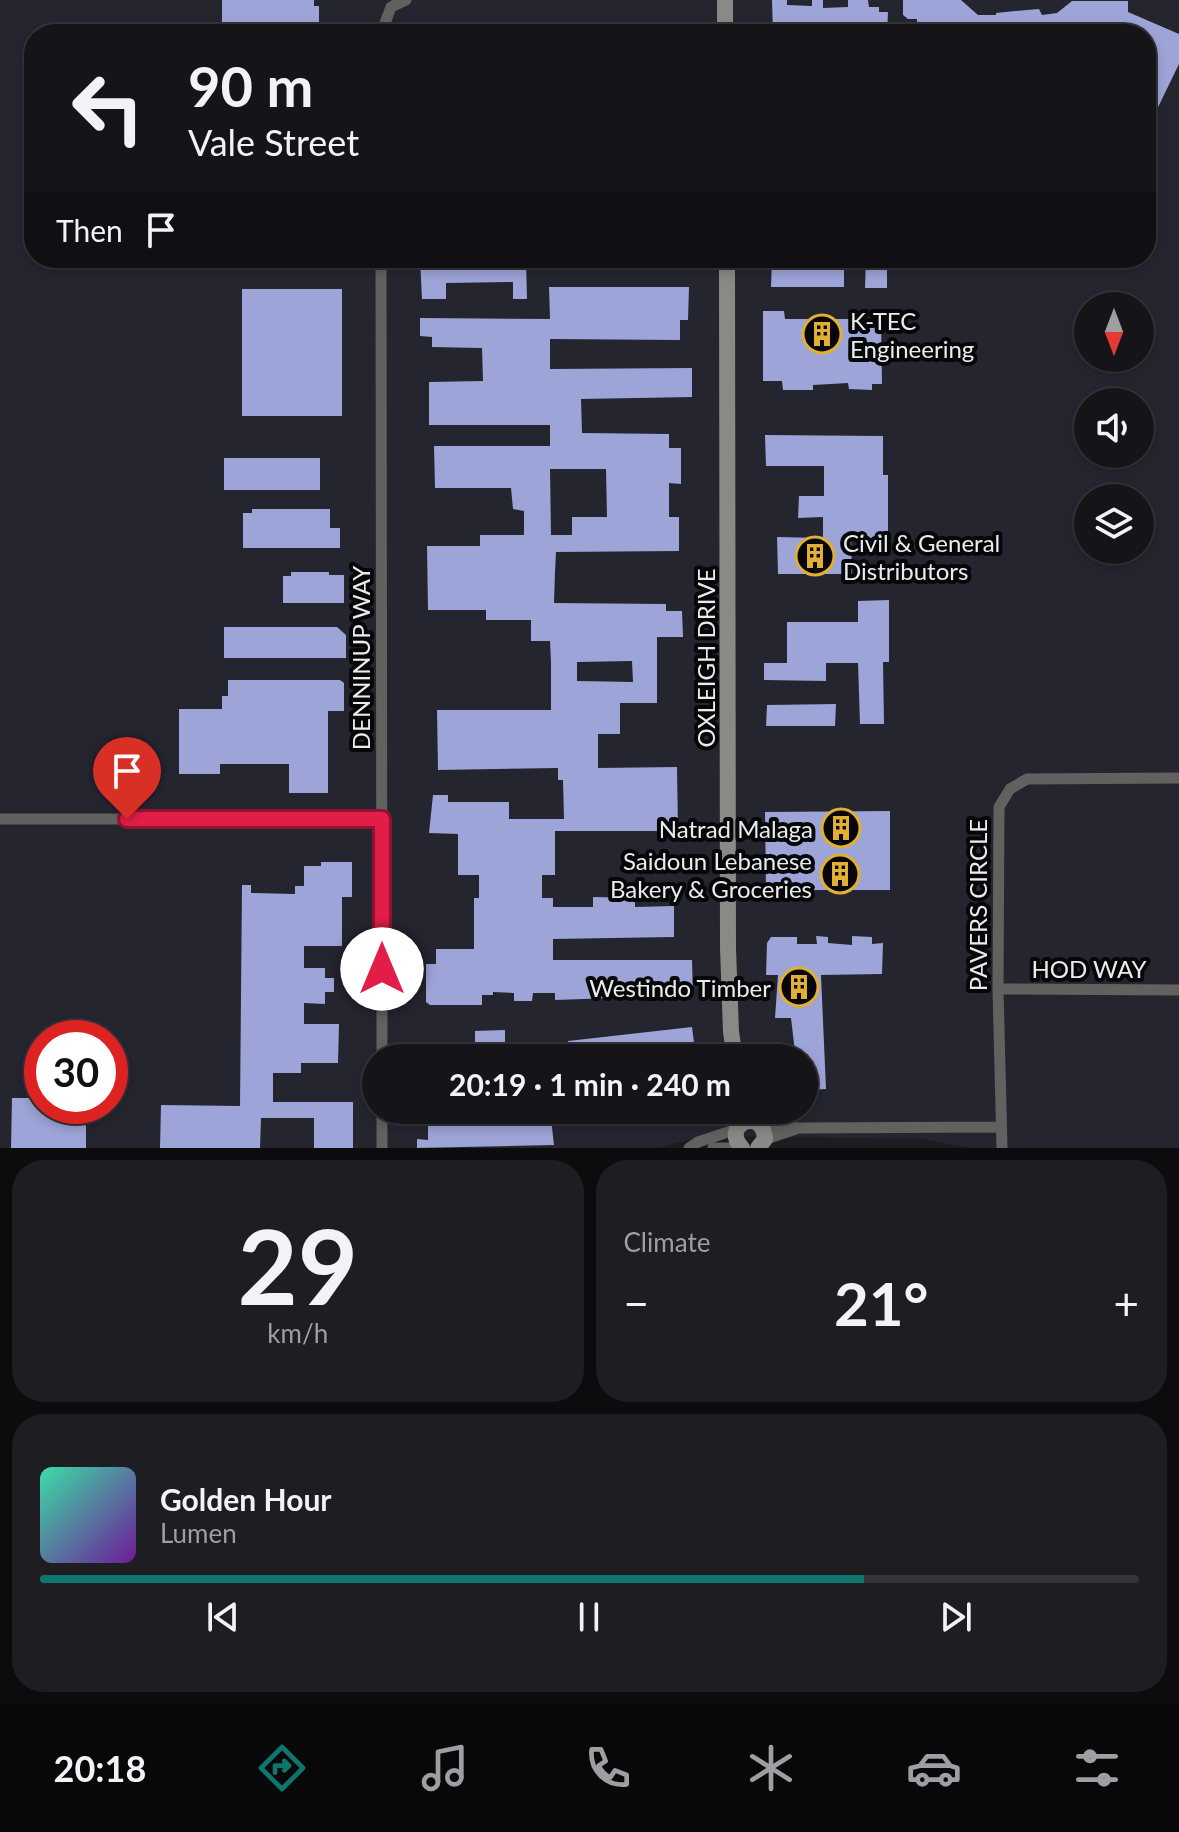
<!DOCTYPE html>
<html lang="en">
<head>
<meta charset="utf-8">
<style>
  :root { --surface:#151519; --page:#1e1e22; --text:#f1f3f6; --muted:#9d9fa2; --line:#343438; --accent:#0f766e }
  body { margin:0; font-family:Lato,sans-serif; background:var(--page); color:var(--text); height:100vh; display:flex; flex-direction:column; font-size:30px; white-space:nowrap }
  * { box-sizing:border-box; margin:0 }
  p { font-size:26px; color:var(--muted) }
  .icon { flex:none; width:44px; height:44px; fill:none; stroke:currentColor; stroke-width:2; stroke-linecap:round; stroke-linejoin:round }
  .map { position:relative; height:1148px; overflow:hidden }
  .panel { display:flex; flex-direction:column; gap:12px; padding:12px; background:#0c0c0e; flex:1 }
  .panel>* { flex:none }
  .guide { position:absolute; left:24px; top:24px; width:1132px; height:244px; border-radius:32px; box-shadow:0 4px 12px #0003,0 0 0 2px var(--line); background:#151519; color:var(--text); overflow:hidden }
  .needle { width:52px; rotate:180deg }
  .tools { position:absolute; left:1074px; top:292px; display:grid; gap:16px }
  .tools a { display:grid; place-items:center; width:80px; height:80px; border-radius:50%; background:var(--surface); box-shadow:0 4px 12px #0003,0 0 0 2px var(--line); font-size:40px }
  .speed { position:absolute; left:24px; top:1020px; display:flex; gap:16px; font-size:40px; font-weight:700; text-align:center }
  .speed>* { display:grid; place-content:center; width:104px; height:104px; border-radius:50%; background:var(--surface); box-shadow:0 4px 12px #0003,0 0 0 2px var(--line); line-height:1 }
  .speed .limit { border:12px solid #d22; background:#fff; color:#111 }
  .pin { position:absolute; display:grid; place-items:center; width:68px; height:68px; color:#fff; margin:-82px -34px; border-radius:50% 50% 50% 0; rotate:-45deg; box-shadow:0 0 8px #0007 }
  .pin .icon { rotate:45deg }
  .me { position:absolute; width:88px; margin:-44px; rotate:0deg; stroke-linejoin:round; filter:drop-shadow(0 0 6px #0008) }
  .turn { display:flex; align-items:center; gap:28px; height:168px; padding:0 32px; font-size:36px }
  .turn .icon { width:104px; height:104px; stroke-width:2.5 }
  .turn b { display:block; font-size:56px; line-height:68px }
  .then { display:flex; align-items:center; height:76px; padding:0 32px; background:#0003; gap:16px; font-size:30px }
  .big { font-size:60px; font-weight:700; line-height:1.1 }
  .panel .tile { flex:1; display:flex; flex-direction:column; justify-content:center; gap:12px; min-width:0; padding:0 28px; border-radius:32px; background:var(--page) }
  .panel .dial { align-items:center; gap:0 }
  .dial b { font-size:104px; line-height:1 }
  .song { display:flex; align-items:center; gap:24px }
  .cover { width:96px; height:96px; border-radius:12px; background:linear-gradient(135deg,hsl(160 70% 55%),hsl(280 70% 35%)) }
  .played { height:8px; border-radius:4px; background:linear-gradient(90deg,var(--accent) 75%,var(--line) 75%) }
  .keys { display:flex; justify-content:space-around; direction:ltr }
  .heat { display:flex; justify-content:space-between; align-items:center; font-size:44px; direction:ltr }
  .panel .tiles { flex:1; display:grid; gap:12px; grid-template-columns:1fr 1fr }
  .tile:last-child { grid-column:span 2 }
  .trip { position:absolute; left:362px; top:1044px; width:456px; height:80px; border-radius:40px; background:var(--surface); box-shadow:0 4px 12px #0003,0 0 0 2px var(--line); font-weight:700; line-height:80px; text-align:center }
  .tab-bar { display:flex; height:128px; justify-content:space-around; align-items:center; background:#08080a; color:var(--muted) }
  .tab-bar .icon { width:56px; height:56px }
  .tab-bar .selected { color:var(--accent) }
  .tab-bar b { font-size:36px; color:var(--text) }
  .map>svg:first-child { display:block }
  .built { fill:#24252f; fill-rule:evenodd }
  .building { fill:#9da4d7; fill-rule:evenodd }
  .lines { fill:none; stroke-linecap:round; stroke-linejoin:round }
  .street { stroke:#62615f; stroke-width:11 }
  .secondary { stroke:#8a8985; stroke-width:16 }
  .route-casing { stroke:#92132f; stroke-width:20 }
  .route { stroke:#e11d48; stroke-width:14 }
  .labels { text-anchor:middle; dominant-baseline:central; stroke-width:8; stroke-linejoin:round; paint-order:stroke }
  .poi-label { font-size:24px; fill:#eaebee; stroke:#070709; text-anchor:end }
  .street-label { font-size:24px; fill:#eaebee; stroke:#070709 }
</style>
</head>
<body>
<div class="map">
<svg width="1179" height="1148" viewBox="0 0 1179 1148">
  <rect width="100%" height="100%" fill="#1c1c21"/>
  <path class="built" d="M 0,0 L 1179,0 L 1179,1148 L 970,1148 L 923,1139 L 704,1136 L 657,1148 L 0,1148 ZM 34,34 L 1146,34 L 1146,258 L 34,258 ZM 1088,306 L 1140,306 L 1140,358 L 1088,358 ZM 1088,402 L 1140,402 L 1140,454 L 1088,454 ZM 1088,498 L 1140,498 L 1140,550 L 1088,550 ZM 42,1038 L 110,1038 L 110,1106 L 42,1106 ZM 376,1058 L 804,1058 L 804,1110 L 376,1110 Z"/>
  <path class="building" d="M 222,0 L 314,0 L 314,6 L 319,6 L 319,34 L 222,34 Z
    M 772,0 L 787,0 L 787,5 L 812,6 L 812,0 L 823,0 L 823,8 L 848,7 L 848,0 L 868,0 L 869,7 L 879,7 L 879,12 L 888,12 L 887,34 L 773,34 Z
    M 903,0 L 961,0 L 978,15 L 996,15 L 996,13 L 1027,10 L 1039,9 L 1042,15 L 1057,13 L 1072,1 L 1128,1 L 1128,12 L 1179,34 L 1179,64 L 1146,132 L 1146,34 L 917,34 L 917,19 L 908,19 L 903,15 Z
    M 420,258 L 526,258 L 527,299 L 513,299 L 513,282 L 446,283 L 446,299 L 422,299 Z
    M 772,258 L 844,258 L 844,287 L 771,287 Z
    M 866,258 L 887,258 L 887,288 L 865,288 Z
    M 549,287 L 689,287 L 688,320 L 680,320 L 680,340 L 550,339 L 550,369 L 692,368 L 692,397 L 581,399 L 582,433 L 669,434 L 669,448 L 681,448 L 681,484 L 669,483 L 669,517 L 679,517 L 679,551 L 556,552 L 555,572 L 554,603 L 666,604 L 666,611 L 682,611 L 683,637 L 657,637 L 657,703 L 620,703 L 620,734 L 598,734 L 598,768 L 677,767 L 678,831 L 555,831 L 555,875 L 542,875 L 542,898 L 553,898 L 553,907 L 593,907 L 593,897 L 635,898 L 635,907 L 674,906 L 674,937 L 553,939 L 553,960 L 692,960 L 693,995 L 641,994 L 641,997 L 555,1000 L 555,993 L 533,993 L 532,1001 L 514,1001 L 514,993 L 493,992 L 493,995 L 482,995 L 482,1005 L 430,1005 L 426,1002 L 426,964 L 436,964 L 436,949 L 474,949 L 474,898 L 479,898 L 479,875 L 458,875 L 458,834 L 429,833 L 433,795 L 448,795 L 448,802 L 509,802 L 509,819 L 564,819 L 563,780 L 558,780 L 558,768 L 438,770 L 437,710 L 551,710 L 551,663 L 550,641 L 531,641 L 531,620 L 486,620 L 486,610 L 428,610 L 427,546 L 480,546 L 480,535 L 524,535 L 524,511 L 513,509 L 511,488 L 435,488 L 434,446 L 550,446 L 550,425 L 429,425 L 429,382 L 483,381 L 482,348 L 432,347 L 432,337 L 420,336 L 420,318 L 550,319 ZM 550,469 L 606,469 L 607,517 L 572,517 L 572,535 L 551,535 ZM 632,661 L 633,682 L 577,681 L 577,662 Z
    M 242,289 L 342,289 L 342,416 L 242,416 Z
    M 763,311 L 784,311 L 785,319 L 881,319 L 882,384 L 872,384 L 872,390 L 849,389 L 848,383 L 813,385 L 813,390 L 783,390 L 782,381 L 763,381 Z
    M 765,435 L 883,436 L 883,475 L 888,475 L 888,538 L 851,538 L 852,574 L 778,574 L 777,537 L 823,538 L 823,517 L 798,518 L 799,496 L 824,496 L 824,466 L 766,466 Z
    M 224,458 L 320,458 L 320,490 L 224,490 Z
    M 252,509 L 330,509 L 330,528 L 340,528 L 340,548 L 243,548 L 243,513 L 252,513 Z
    M 291,572 L 329,572 L 329,575 L 344,575 L 344,603 L 283,603 L 283,576 L 291,576 Z
    M 889,600 L 889,662 L 883,662 L 884,724 L 860,724 L 858,663 L 826,663 L 826,681 L 764,680 L 764,663 L 787,663 L 787,622 L 858,622 L 858,601 Z
    M 224,627 L 337,627 L 346,635 L 346,658 L 224,658 Z
    M 228,680 L 340,680 L 344,683 L 344,711 L 328,711 L 328,793 L 289,793 L 289,764 L 220,764 L 220,774 L 179,774 L 179,709 L 222,709 L 222,696 L 228,696 Z
    M 836,704 L 835,726 L 766,726 L 767,705 Z
    M 890,811 L 890,890 L 766,890 L 765,812 Z
    M 321,862 L 352,862 L 352,897 L 342,897 L 342,946 L 304,946 L 304,968 L 325,968 L 325,978 L 334,978 L 334,992 L 325,992 L 325,1004 L 304,1003 L 304,1024 L 339,1024 L 338,1063 L 301,1063 L 301,1073 L 273,1073 L 273,1102 L 353,1102 L 353,1148 L 314,1148 L 314,1118 L 261,1118 L 260,1148 L 160,1148 L 161,1105 L 240,1106 L 242,885 L 251,885 L 251,893 L 295,894 L 295,886 L 304,886 L 304,866 L 321,866 Z
    M 816,936 L 828,937 L 828,943 L 852,945 L 852,936 L 872,937 L 872,944 L 883,943 L 882,974 L 821,975 L 826,1089 L 804,1090 L 804,1058 L 799,1058 L 798,1052 L 795,1052 L 791,1018 L 775,1018 L 778,975 L 766,975 L 767,943 L 771,937 L 797,937 L 797,944 L 817,944 Z
    M 692,1027 L 696,1058 L 571,1058 L 568,1041 Z
    M 505,1030 L 505,1058 L 426,1058 L 426,1048 L 439,1048 L 439,1044 L 475,1044 L 475,1031 Z
    M 12,1098 L 41,1098 L 41,1106 L 86,1106 L 86,1148 L 11,1148 Z
    M 428,1110 L 550,1110 L 554,1145 L 417,1148 L 417,1139 L 428,1140 Z"/>
  <g class="lines">
    <path class="street" d="M 381,34 L 391,7 L 406,0
      M 381,258 L 382,1058
      M 0,819 L 382,819
      M 998,989 L 1179,990
      M 761,1125 L 800,1128 L 1001,1127
      M 763,1144 L 766,1139 L 796,1129
      M 382,1148 L 382,1110
      M 689,1148 L 698,1142 L 737,1129
      M 713,1148 L 742,1148
      M 1002,1148 L 998,989 L 999,807 L 1010,789 L 1027,779 L 1179,778"/>
    <path class="secondary" d="M 725,0 L 725,34
      M 727,258 L 728,948 L 731,1032 L 735,1058
      M 742,1148 C 720,1124 763,1106 765,1139 L 758,1148"/>
  </g>
  <g class="lines">
    <g class="route-casing">
      <path id="route" d="M 127,819 L 382,819 L 382,969"/>
    </g>
    <use href="#route" class="route"/>
  </g>
  <defs>
    <g id="building-ring" transform="scale(2)"><circle r="9.5" fill="#070709" stroke="#e1af34" stroke-width="1.5"/><path d="M-4-6H4V6H1V3H-1V6H-4ZM-2.5-4.3h1.7v1.8h-1.7ZM.8-4.3h1.7v1.8H.8ZM-2.5-1h1.7V.8h-1.7ZM.8-1h1.7V.8H.8Z" fill="#e1af34"/></g>
  </defs>
  <g fill-rule="evenodd">
    <use href="#building-ring" x="822" y="334"/>
    <use href="#building-ring" x="815" y="556"/>
    <use href="#building-ring" x="841" y="828"/>
    <use href="#building-ring" x="840" y="874"/>
    <use href="#building-ring" x="799" y="987"/>
  </g>
  <g class="labels">
    <g class="poi-label">
      <text x="850" y="320" text-anchor="start">K-TEC<tspan x="850" dy="28">Engineering</tspan></text>
      <text x="843" y="542" text-anchor="start">Civil &amp; General<tspan x="843" dy="28">Distributors</tspan></text>
      <text x="813" y="828">Natrad Malaga</text>
      <text x="812" y="860">Saidoun Lebanese<tspan x="812" dy="28">Bakery &amp; Groceries</tspan></text>
      <text x="771" y="987">Westindo Timber</text>
    </g>
    <g class="street-label">
      <text transform="translate(360 658) rotate(-90)">DENNINUP WAY</text>
      <text transform="translate(705 658) rotate(-90)">OXLEIGH DRIVE</text>
      <text transform="translate(977 905) rotate(-90)">PAVERS CIRCLE</text>
      <text x="1089" y="968">HOD WAY</text>
    </g>
  </g>
</svg>
<div class="tools">
<a><svg class="needle" viewBox="-14 -14 28 28"><path d="M0-13l5 13h-10z" fill="#e53935"/><path d="M0 13l5-13h-10z" fill="#9d9fa2"/></svg></a>
<a><svg class="icon" aria-label="sound" viewBox="0 0 24 24"><path d="M4 9h4l5-4v14l-5-4H4zM17 9q2 3 0 6"/></svg></a>
<a><svg class="icon" aria-label="layers" viewBox="0 0 24 24"><path d="M12 4l9 5-9 5-9-5zM3 14l9 5 9-5"/></svg></a>
</div>
<div class="speed"><div class="limit">30</div></div>
<div class="pin" style="left:127px;top:819px;background:#d93025"><svg class="icon" aria-label="arrive" viewBox="0 0 24 24"><path d="M6 21V4h12l-3 4 3 4H6"/></svg></div>
<svg class="me" style="left:382px;top:969px" viewBox="-20 -20 40 40"><circle r="19" fill="#fff"/><path d="M0-13L10 11 0 6-10 11z" fill="#e11d48"/></svg>
<div class="trip">20:19 · 1 min · 240 m</div>
<div class="guide">
<div class="turn"><svg class="icon" aria-label="left" viewBox="0 0 24 24"><path d="M17 20v-9H6M10 6l-5 5 5 5"/></svg><div><b>90 m</b>Vale Street</div></div>
<div class="then">Then<svg class="icon" aria-label="arrive" viewBox="0 0 24 24"><path d="M6 21V4h12l-3 4 3 4H6"/></svg></div>
</div>
</div>
<section class="panel">
<div class="tiles">
<div class="tile dial"><b>29</b><p>km/h</p></div>
<div class="tile"><p>Climate</p>
<div class="heat"><a>−</a><b class="big">21°</b><a>+</a></div>
</div>
<div class="tile">
<div class="song"><i class="cover"></i><div><b>Golden Hour</b><p>Lumen</p></div></div>
<div class="played"></div>
<div class="keys"><svg class="icon" aria-label="previous" viewBox="0 0 24 24"><path d="M18 5L8 12l10 7zM5 5v14"/></svg><svg class="icon" aria-label="pause" viewBox="0 0 24 24"><path d="M8 5v14M16 5v14"/></svg><svg class="icon" aria-label="next" viewBox="0 0 24 24"><path d="M6 5l10 7-10 7zM19 5v14"/></svg></div>
</div>
</div>
</section>
<nav class="tab-bar">
<b>20:18</b>
<svg class="icon selected" aria-label="directions" viewBox="0 0 24 24"><path d="M12 3l9 9-9 9-9-9zM9 14v-3h6M13 9l2 2-2 2"/></svg>
<svg class="icon" aria-label="music" viewBox="0 0 24 24"><path d="M9 18V5l10-2v13"/><circle cx="6" cy="18" r="3"/><circle cx="16" cy="16" r="3"/></svg>
<svg class="icon" aria-label="phone" viewBox="0 0 24 24"><path d="M5 4h4l2 5-3 2q2 4 5 5l2-3 5 2v4C11 20 4 13 5 4z"/></svg>
<svg class="icon" aria-label="climate" viewBox="0 0 24 24"><path d="M12 3v18M4 7l16 10M4 17L20 7"/></svg>
<svg class="icon" aria-label="car" viewBox="0 0 24 24"><path d="M5 17H2v-5l4-1 3-4h7l3 4 3 1v5h-3M9 17h6M6 11h13"/><circle cx="7" cy="17" r="2"/><circle cx="17" cy="17" r="2"/></svg>
<svg class="icon" aria-label="filters" viewBox="0 0 24 24"><path d="M4 7h16M4 17h16"/><circle cx="9" cy="7" r="2"/><circle cx="15" cy="17" r="2"/></svg>
</nav>
</body>
</html>
